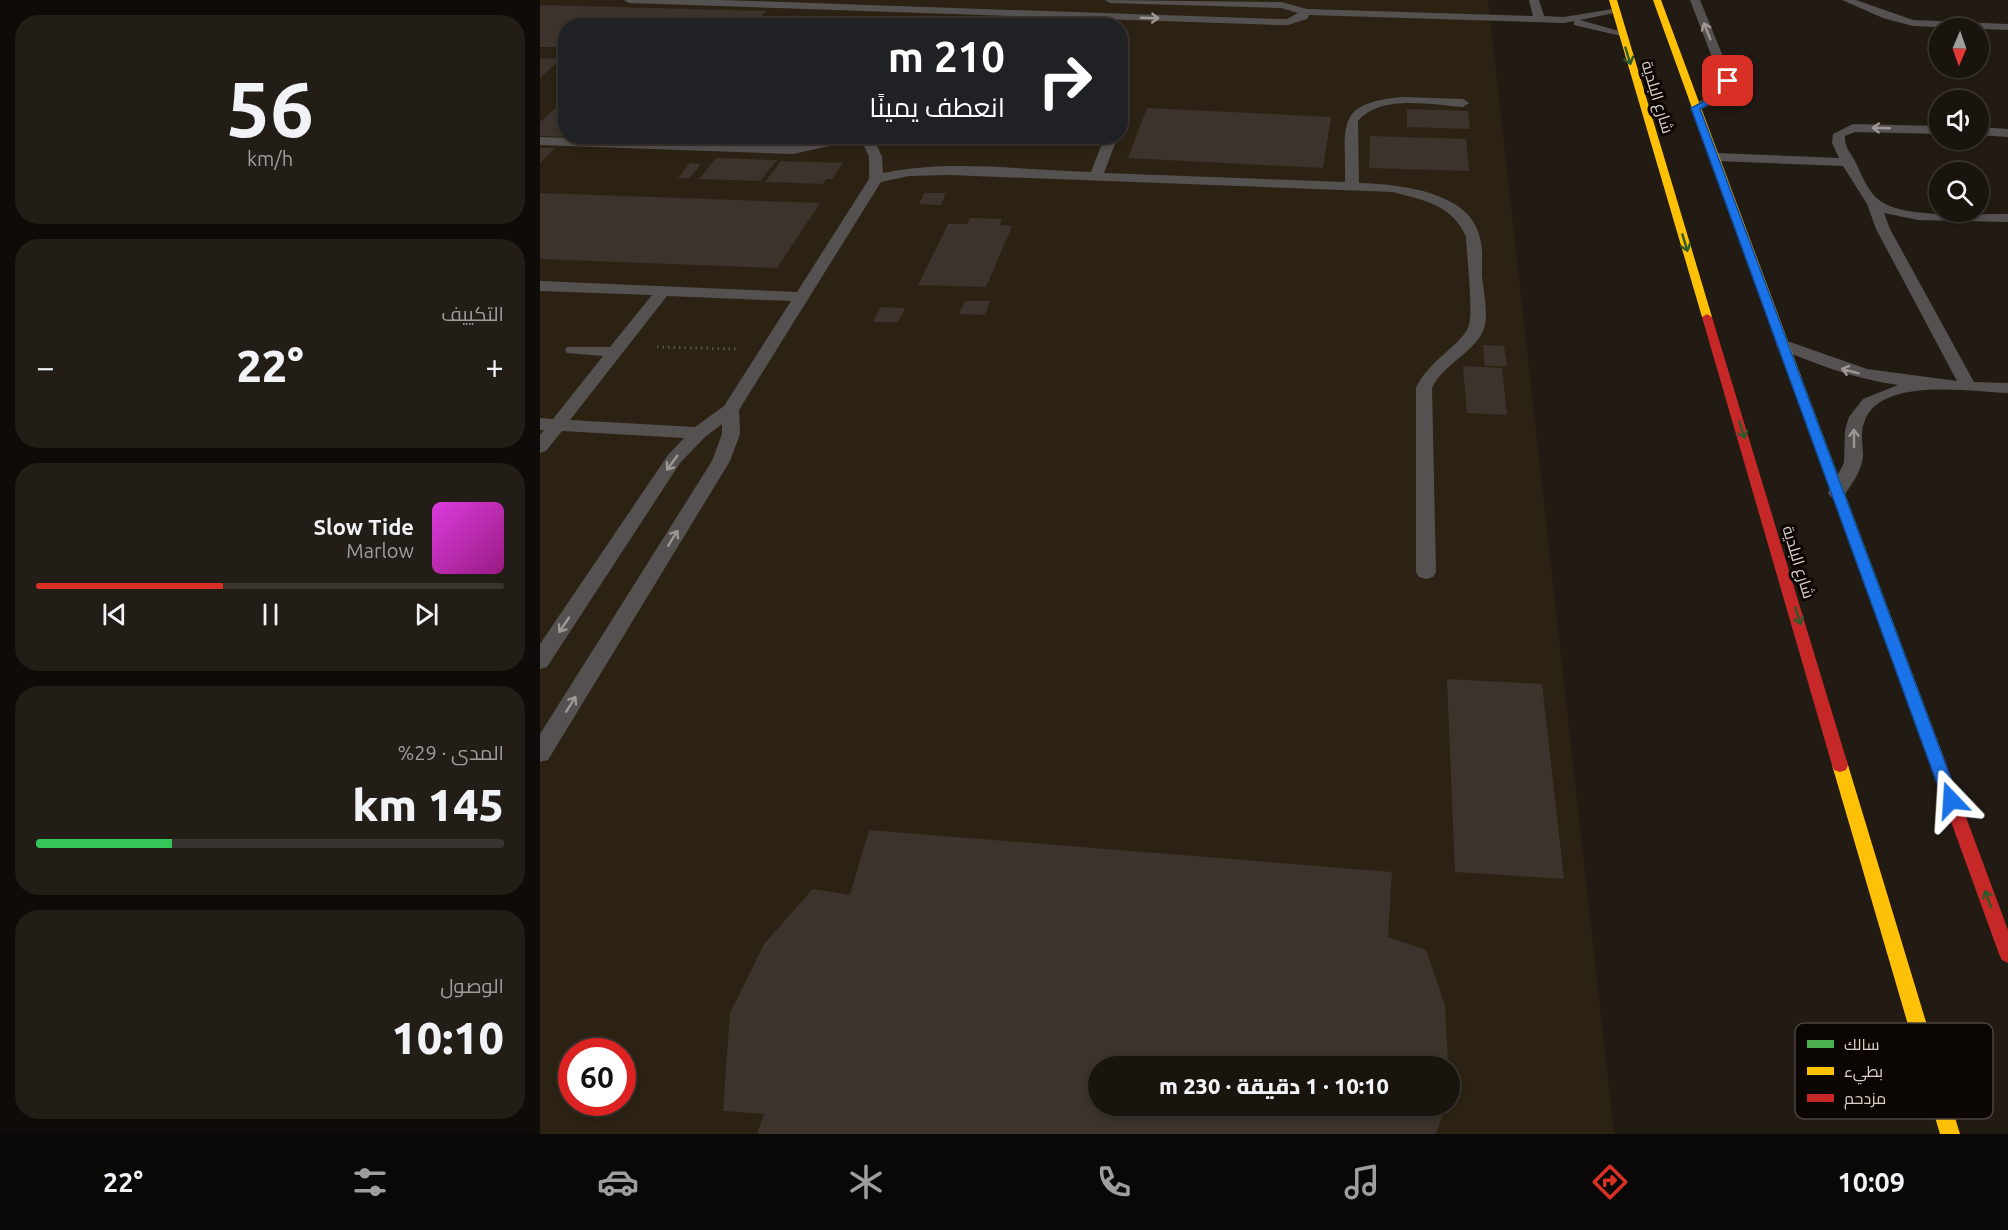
<!DOCTYPE html>
<html lang="ar">
<head>
<meta charset="utf-8">
<style>
  :root { --surface:#1a140f; --page:#231d18; --text:#f1f3f6; --muted:#9f9e9e; --line:#38332f; --accent:#d93025 }
  body { margin:0; font-family:Ubuntu,Cairo,sans-serif; background:var(--page); color:var(--text); direction:rtl; height:100vh; display:flex; flex-direction:column; font-size:22px; white-space:nowrap }
  * { box-sizing:border-box; margin:0 }
  p { font-size:20px; color:var(--muted) }
  .icon { flex:none; width:33px; height:33px; fill:none; stroke:currentColor; stroke-width:2; stroke-linecap:round; stroke-linejoin:round }
  .map { position:relative; flex:1; overflow:hidden; direction:ltr }
  .drawer { display:flex; flex-direction:column; gap:15px; padding:15px; background:#0e0b08; width:540px }
  .drawer>* { flex:none }
  .hud { position:absolute; left:18px; top:18px; width:570px; height:126px; border-radius:24px; box-shadow:0 3px 9px #0003,0 0 0 2px var(--line); direction:rtl; background:#202124; color:#fff; overflow:hidden }
  .needle { width:39px; rotate:182deg }
  .controls { position:absolute; left:1389px; top:18px; display:grid; gap:12px }
  .controls a { display:grid; place-items:center; width:60px; height:60px; border-radius:50%; background:var(--surface); box-shadow:0 3px 9px #0003,0 0 0 2px var(--line); font-size:30px }
  .speed { position:absolute; left:18px; top:1038px; display:flex; gap:12px; font-size:30px; font-weight:700; text-align:center }
  .speed>* { display:grid; place-content:center; width:78px; height:78px; border-radius:50%; background:var(--surface); box-shadow:0 3px 9px #0003,0 0 0 2px var(--line); line-height:1 }
  .speed .limit { border:9px solid #d22; background:#fff; color:#111 }
  .pin { position:absolute; display:grid; place-items:center; width:51px; height:51px; color:#fff; margin:-26px; border-radius:12px; box-shadow:0 3px 9px #0006 }
  .me { position:absolute; width:66px; margin:-33px; rotate:340deg; stroke-linejoin:round; filter:drop-shadow(0 0 4px #0008) }
  .turn { display:flex; align-items:center; gap:21px; height:126px; padding:0 24px; font-size:27px }
  .turn .icon { width:78px; height:78px; stroke-width:2.5 }
  .turn b { display:block; font-size:42px; line-height:51px }
  .big { font-size:45px; font-weight:800; line-height:1.1 }
  .drawer .tile { flex:1; display:flex; flex-direction:column; justify-content:center; gap:9px; min-width:0; padding:0 21px; border-radius:24px; background:var(--page) }
  .drawer .dial { align-items:center; gap:0 }
  .dial b { font-size:78px; line-height:1 }
  .song { display:flex; align-items:center; gap:18px }
  .cover { width:72px; height:72px; border-radius:9px; background:linear-gradient(135deg,hsl(300 70% 55%),hsl(310 70% 35%)) }
  .played { height:6px; border-radius:3px; background:linear-gradient(90deg,var(--accent) 40%,var(--line) 40%) }
  .keys { display:flex; justify-content:space-around; direction:ltr }
  .heat { display:flex; justify-content:space-between; align-items:center; font-size:33px; direction:ltr }
  .charge { height:9px; border-radius:4px; background:linear-gradient(90deg,#34c759 29%,var(--line) 0) }
  .trip { position:absolute; left:548px; top:1056px; width:372px; height:60px; border-radius:30px; background:var(--surface); box-shadow:0 3px 9px #0003,0 0 0 2px var(--line); font-weight:800; line-height:60px; text-align:center; direction:rtl }
  .tab-bar { display:flex; height:96px; justify-content:space-around; align-items:center; background:#0a0806; color:var(--muted) }
  .tab-bar .icon { width:42px; height:42px }
  .tab-bar .active { color:var(--accent) }
  .tab-bar b { font-size:27px; color:var(--text) }
  main { display:flex; flex:1; min-height:0 }
  .map>svg:first-child { display:block }
  .education { fill:#2b2213; fill-rule:evenodd }
  .building { fill:#3c342c }
  .lines { fill:none; stroke-linecap:round; stroke-linejoin:round }
  .path-far1 { stroke:#54504e; stroke-width:2; stroke-dasharray:1 3; stroke-linecap:butt }
  .path { stroke:#54504e; stroke-width:3; stroke-dasharray:1.5 4; stroke-linecap:butt }
  .lane { fill:#545150; fill-rule:evenodd }
  .fast { fill:#4caf50; fill-rule:evenodd }
  .slow { fill:#ffc107; fill-rule:evenodd }
  .jam { fill:#c62828; fill-rule:evenodd }
  .oneway { stroke:#9e9793 }
  .oneway2 { stroke:#2c5a2a }
  .route { fill:#1a73e8; stroke:#114b97; stroke-width:1.5 }
  .labels { text-anchor:middle; dominant-baseline:central; stroke-width:6; stroke-linejoin:round; paint-order:stroke }
  .street-label { font-size:16px; fill:#dbd1ca; stroke:#0c0603 }
  .key { fill:#0c0603; stroke:#4a433f; stroke-width:1.5 }
  .key-label { font-size:16px; fill:#dbd1ca }
</style>
</head>
<body>
<main>
<div class="map">
<svg width="1468" height="1134" viewBox="0 0 1468 1134">
  <rect width="100%" height="100%" fill="#221b14"/>
  <path class="education" d="M 0,0 L 948,0 L 1074,1134 L 0,1134 ZM 26,26 L 580,26 L 580,136 L 26,136 ZM 32,1052 L 82,1052 L 82,1102 L 32,1102 ZM 558,1066 L 909,1066 L 909,1106 L 558,1106 Z"/>
  <path class="building" d="M 0,5 L 226,11 L 212,26 L 26,26 L 26,47 L 0,47 Z
    M 250,21 L 331,23 L 329,26 L 246,26 Z
    M 0,58 L 21,59 L 0,78 Z
    M 26,99 L 26,137 L 0,136 L 0,122 Z
    M 607,108 L 791,117 L 783,168 L 588,158 Z
    M 867,109 L 928,111 L 930,129 L 867,127 Z
    M 56,136 L 270,136 L 262,147 Z
    M 428,136 L 501,136 L 498,144 L 425,141 Z
    M 830,136 L 926,139 L 929,171 L 829,168 Z
    M 0,148 L 15,148 L 0,163 Z
    M 176,158 L 237,160 L 220,181 L 159,179 Z
    M 241,161 L 303,163 L 292,179 L 286,179 L 283,184 L 225,182 Z
    M 150,163 L 161,164 L 150,178 L 138,178 Z
    M 0,193 L 280,203 L 237,268 L 0,259 Z
    M 384,193 L 406,193 L 401,205 L 379,204 Z
    M 430,218 L 462,219 L 460,225 L 472,226 L 446,287 L 378,285 L 408,224 L 427,224 Z
    M 425,301 L 450,301 L 445,315 L 419,314 Z
    M 340,307 L 365,308 L 358,322 L 333,322 Z
    M 943,345 L 964,346 L 967,366 L 945,366 Z
    M 923,366 L 962,368 L 967,415 L 927,413 Z
    M 907,679 L 1002,684 L 1024,879 L 915,872 Z
    M 329,830 L 852,872 L 848,937 L 886,950 L 905,1005 L 908,1066 L 558,1066 L 558,1106 L 906,1106 L 896,1134 L 217,1134 L 224,1114 L 183,1111 L 190,1013 L 224,944 L 273,889 L 310,895 Z"/>
  <g class="lines">
    <path class="path-far1" d="M 385,146 L 391,136"/>
    <path class="path" d="M 117,347 L 196,349"/>
    <path class="lane" d="M 84,0 L 182,0 L 737,19 L 747,19 L 758,13 L 741,8 L 570,3 L 565,0 L 741,2 L 767,9 L 993,16 L 989,0 L 999,0 L 1004,16 L 1024,17 L 1079,8 L 1079,12 L 1040,20 L 1086,33 L 1081,36 L 1034,25 L 1034,21 L 1024,23 L 769,15 L 767,19 L 748,25 L 737,25 L 89,3 Z
      M 1150,0 L 1160,0 L 1195,86 L 1187,97 L 1156,112 L 1150,108 L 1152,105 L 1179,91 L 1183,86 Z
      M 1302,0 L 1316,0 L 1373,20 L 1468,24 L 1468,30 L 1373,26 L 1343,18 Z
      M 862,97 L 923,99 L 929,103 L 923,107 C 891,105 841,94 818,121 L 819,183 C 857,184 931,191 940,238 C 943,249 942,263 942,275 C 943,289 948,311 945,325 C 938,352 903,363 892,388 L 896,572 L 893,577 L 886,579 L 879,577 L 876,572 L 876,388 C 887,362 925,342 929,325 C 933,311 927,256 926,237 C 913,205 883,200 853,192 L 409,175 L 369,176 L 341,182 L 199,410 L 200,434 L 190,461 L 8,760 L 0,762 L 0,734 L 172,461 L 182,434 L 182,424 L 165,437 L 140,463 L 7,667 L 0,669 L 0,644 L 128,455 L 144,438 L 22,431 L 6,451 L 0,453 L 0,435 L 4,430 L 0,430 L 0,418 L 13,419 L 63,356 L 27,353 L 25,350 L 27,347 L 70,347 L 112,295 L 0,291 L 0,281 L 257,292 L 329,179 L 329,157 L 321,139 L 253,154 L 0,145 L 0,137 L 253,146 L 298,136 L 333,136 L 342,157 L 343,173 C 410,159 483,170 551,172 L 565,136 L 578,136 L 564,173 L 805,182 C 806,126 794,103 862,97 ZM 127,296 L 251,301 L 184,406 L 155,427 L 30,420 Z
      M 583,102 L 589,106 L 584,117 L 580,118 L 580,103 Z
      M 1313,124 L 1400,126 L 1400,134 L 1315,132 L 1305,136 C 1304,147 1310,152 1315,161 C 1321,173 1327,191 1339,200 C 1365,220 1435,213 1468,214 L 1468,222 L 1378,220 L 1344,213 L 1350,229 L 1434,382 L 1468,383 L 1468,393 C 1431,392 1338,376 1324,423 C 1320,434 1323,445 1323,456 C 1322,471 1311,485 1303,497 L 1291,497 L 1288,493 L 1304,463 L 1305,430 L 1309,417 L 1323,399 L 1358,385 C 1316,379 1277,365 1238,348 L 1236,345 L 1238,342 L 1250,342 L 1327,369 L 1417,381 L 1336,229 L 1327,204 L 1303,166 L 1175,161 L 1169,157 L 1175,153 L 1299,158 L 1292,143 L 1293,134 Z
      M 1438,127 L 1468,129 L 1468,137 L 1438,135 Z"/>
    <path class="fast" d="M 1256,375 L 1262,379 L 1404,758 L 1402,763 L 1396,765 L 1390,763 L 1388,758 L 1250,379 Z"/>
    <path class="slow" d="M 1069,0 L 1077,0 L 1172,317 L 1171,319 L 1167,320 L 1162,317 Z
      M 1113,0 L 1121,0 L 1262,379 L 1260,382 L 1252,382 L 1250,379 Z
      M 1300,758 L 1306,760 L 1308,765 L 1420,1134 L 1400,1134 L 1292,765 L 1294,760 Z"/>
    <path class="jam" d="M 1167,314 L 1172,317 L 1308,765 L 1306,770 L 1300,772 L 1294,770 L 1292,765 L 1162,317 Z
      M 1396,751 L 1402,753 L 1404,758 L 1468,930 L 1468,963 L 1462,960 L 1459,954 L 1388,758 L 1390,753 Z"/>
  </g>
  <defs><path id="oneway-shaft" d="M-6 0H5M1.5-3L5.5 0L1.5 3" fill="none" stroke-width="1.6" stroke-linecap="round" stroke-linejoin="round" transform="scale(1.5)"/></defs>
  <g class="oneway">
    <use href="#oneway-shaft" transform="translate(610 18) rotate(2)"/>
    <use href="#oneway-shaft" transform="translate(1167 31) rotate(-112)"/>
    <use href="#oneway-shaft" transform="translate(1341 128) rotate(-178)"/>
    <use href="#oneway-shaft" transform="translate(1310 371) rotate(-165)"/>
    <use href="#oneway-shaft" transform="translate(1314 438) rotate(-90)"/>
    <use href="#oneway-shaft" transform="translate(132 463) rotate(126)"/>
    <use href="#oneway-shaft" transform="translate(133 538) rotate(-58)"/>
    <use href="#oneway-shaft" transform="translate(24 625) rotate(124)"/>
    <use href="#oneway-shaft" transform="translate(31 704) rotate(-58)"/>
  </g>
  <g class="oneway2">
    <use href="#oneway-shaft" transform="translate(1088 56) rotate(73)"/>
    <use href="#oneway-shaft" transform="translate(1145 243) rotate(73)"/>
    <use href="#oneway-shaft" transform="translate(1202 430) rotate(73)"/>
    <use href="#oneway-shaft" transform="translate(1258 616) rotate(73)"/>
    <use href="#oneway-shaft" transform="translate(1448 899) rotate(-110)"/>
  </g>
  <path class="route" d="M 1188,79 L 1192,81 L 1191,92 L 1160,109 L 1419,800 L 1417,805 L 1405,805 L 1403,800 L 1151,108 L 1180,93 L 1184,90 L 1184,81 Z"/>
  <g class="labels">
    <g class="street-label">
      <text transform="translate(1118 97) rotate(73)">شارع البلدية</text>
      <text transform="translate(1259 562) rotate(73)">شارع البلدية</text>
    </g>
  </g>
  <rect x="1255" y="1023" width="198" height="96" rx="9" class="key"/>
  <rect x="1267" y="1040" width="27" height="8" fill="#4caf50"/>
  <rect x="1267" y="1067" width="27" height="8" fill="#ffc107"/>
  <rect x="1267" y="1094" width="27" height="8" fill="#c62828"/>
  <g class="key-label">
    <text x="1304" y="1050">سالك</text>
    <text x="1304" y="1077">بطيء</text>
    <text x="1304" y="1104">مزدحم</text>
  </g>
</svg>
<div class="controls">
<a><svg class="needle" viewBox="-14 -14 28 28"><path d="M0-13l5 13h-10z" fill="#e53935"/><path d="M0 13l5-13h-10z" fill="#9f9e9e"/></svg></a>
<a><svg class="icon" aria-label="sound" viewBox="0 0 24 24"><path d="M4 9h4l5-4v14l-5-4H4zM17 9q2 3 0 6"/></svg></a>
<a><svg class="icon" aria-label="search" viewBox="0 0 24 24"><circle cx="10" cy="10" r="6"/><path d="M15 15l6 6"/></svg></a>
</div>
<div class="speed"><div class="limit">60</div></div>
<div class="pin" style="left:1188px;top:81px;background:#d93025"><svg class="icon" aria-label="arrive" viewBox="0 0 24 24"><path d="M6 21V4h12l-3 4 3 4H6"/></svg></div>
<svg class="me" style="left:1411px;top:800px" viewBox="-20 -20 40 40"><path d="M0-17L14 15 0 8-14 15z" fill="#1a73e8" stroke="#fff" stroke-width="4"/></svg>
<div class="trip">10:10 · 1 دقيقة · 230 m</div>
<div class="hud">
<div class="turn"><svg class="icon" aria-label="right" viewBox="0 0 24 24"><path d="M7 20v-9h11M14 6l5 5-5 5"/></svg><div><b>210 m</b>انعطف يمينًا</div></div>
</div>
</div>
<section class="drawer">
<div class="tile dial"><b>56</b><p>km/h</p></div>
<div class="tile"><p>التكييف</p>
<div class="heat"><a>−</a><b class="big">22°</b><a>+</a></div>
</div>
<div class="tile">
<div class="song"><i class="cover"></i><div><b>Slow Tide</b><p>Marlow</p></div></div>
<div class="played"></div>
<div class="keys"><svg class="icon" aria-label="previous" viewBox="0 0 24 24"><path d="M18 5L8 12l10 7zM5 5v14"/></svg><svg class="icon" aria-label="pause" viewBox="0 0 24 24"><path d="M8 5v14M16 5v14"/></svg><svg class="icon" aria-label="next" viewBox="0 0 24 24"><path d="M6 5l10 7-10 7zM19 5v14"/></svg></div>
</div>
<div class="tile"><p>المدى · 29%</p><b class="big">145 km</b><div class="charge"></div></div>
<div class="tile"><p>الوصول</p><b class="big">10:10</b></div>
</section>
</main>
<nav class="tab-bar">
<b>10:09</b>
<svg class="icon active" aria-label="directions" viewBox="0 0 24 24"><path d="M12 3l9 9-9 9-9-9zM9 14v-3h6M13 9l2 2-2 2"/></svg>
<svg class="icon" aria-label="music" viewBox="0 0 24 24"><path d="M9 18V5l10-2v13"/><circle cx="6" cy="18" r="3"/><circle cx="16" cy="16" r="3"/></svg>
<svg class="icon" aria-label="phone" viewBox="0 0 24 24"><path d="M5 4h4l2 5-3 2q2 4 5 5l2-3 5 2v4C11 20 4 13 5 4z"/></svg>
<svg class="icon" aria-label="climate" viewBox="0 0 24 24"><path d="M12 3v18M4 7l16 10M4 17L20 7"/></svg>
<svg class="icon" aria-label="car" viewBox="0 0 24 24"><path d="M5 17H2v-5l4-1 3-4h7l3 4 3 1v5h-3M9 17h6M6 11h13"/><circle cx="7" cy="17" r="2"/><circle cx="17" cy="17" r="2"/></svg>
<svg class="icon" aria-label="filters" viewBox="0 0 24 24"><path d="M4 7h16M4 17h16"/><circle cx="9" cy="7" r="2"/><circle cx="15" cy="17" r="2"/></svg>
<b>22°</b>
</nav>
</body>
</html>
